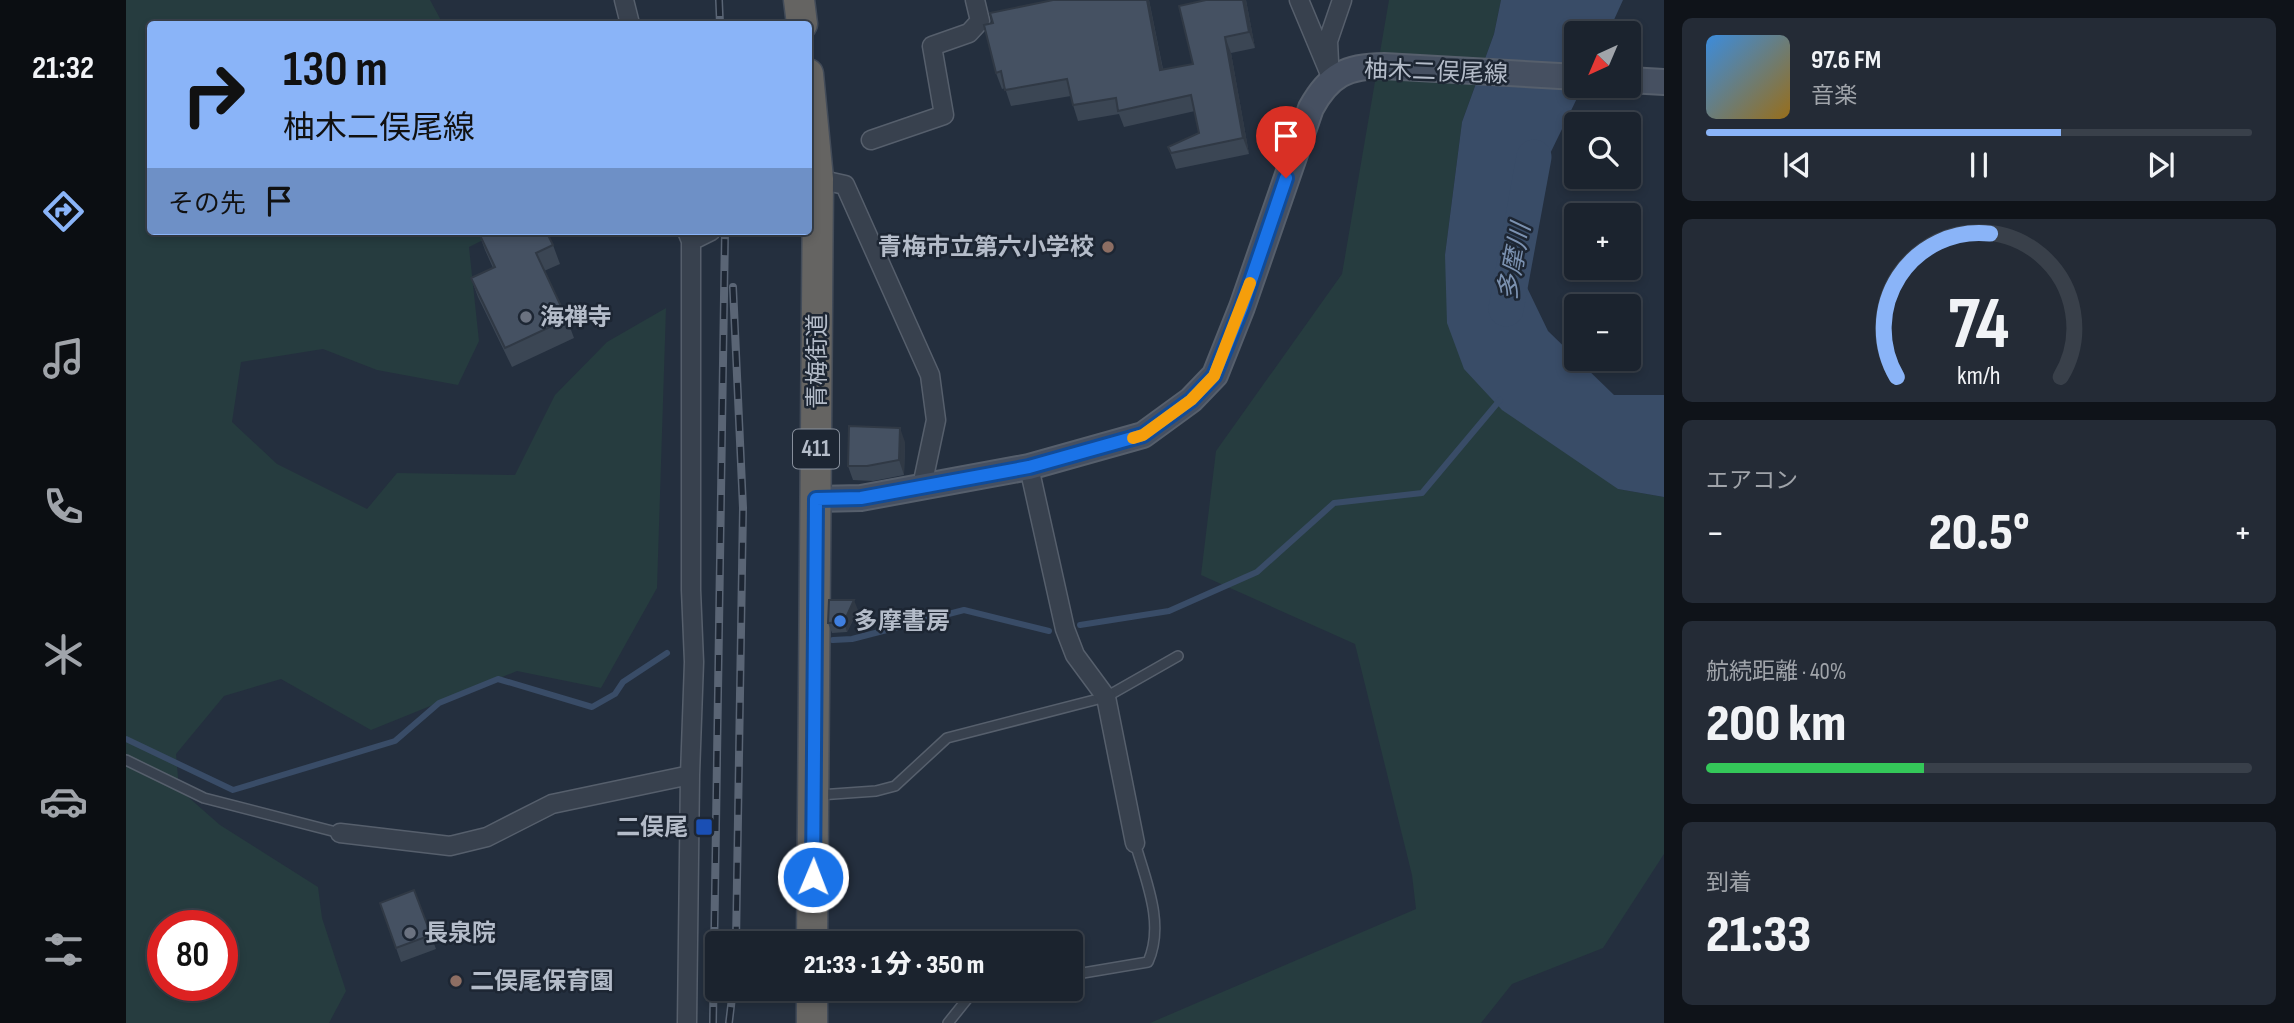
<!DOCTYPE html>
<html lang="ja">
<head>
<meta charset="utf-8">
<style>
  :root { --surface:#1b232e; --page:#242b36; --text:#f1f3f6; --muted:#a0a4aa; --line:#39404a; --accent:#8ab4f8 }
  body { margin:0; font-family:"Sofia Sans Condensed","Noto Sans JP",sans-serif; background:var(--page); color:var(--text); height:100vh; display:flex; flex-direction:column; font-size:26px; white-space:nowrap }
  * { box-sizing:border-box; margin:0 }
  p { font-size:23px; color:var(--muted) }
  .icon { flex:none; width:38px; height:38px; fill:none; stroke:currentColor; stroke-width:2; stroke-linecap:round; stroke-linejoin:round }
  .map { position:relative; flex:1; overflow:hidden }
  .details { display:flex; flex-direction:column; gap:18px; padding:18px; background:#0f1319; width:630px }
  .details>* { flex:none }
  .hud { position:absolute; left:21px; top:21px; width:665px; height:214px; border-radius:7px; box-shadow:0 4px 10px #0003,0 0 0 2px var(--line); background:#8ab4f8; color:#111; overflow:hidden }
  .needle { width:46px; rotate:224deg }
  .fabs { position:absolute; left:1438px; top:21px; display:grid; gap:14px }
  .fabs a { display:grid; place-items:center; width:77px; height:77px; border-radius:7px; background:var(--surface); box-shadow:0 4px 10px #0003,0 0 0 2px var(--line); font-size:35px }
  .speed { position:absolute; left:21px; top:910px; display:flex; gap:14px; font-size:35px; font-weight:700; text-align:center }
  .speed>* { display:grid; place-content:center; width:91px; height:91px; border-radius:50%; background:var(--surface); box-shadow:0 4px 10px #0003,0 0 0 2px var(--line); line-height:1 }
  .speed .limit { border:10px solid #d22; background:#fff; color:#111 }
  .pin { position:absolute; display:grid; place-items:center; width:60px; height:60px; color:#fff; margin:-72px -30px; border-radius:50% 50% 50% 0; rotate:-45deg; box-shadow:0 0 7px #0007 }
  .pin .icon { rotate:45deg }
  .me { position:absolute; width:77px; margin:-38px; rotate:1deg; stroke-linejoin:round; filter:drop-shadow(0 0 5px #0008) }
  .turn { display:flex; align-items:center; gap:24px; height:147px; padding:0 21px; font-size:32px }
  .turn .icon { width:91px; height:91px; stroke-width:2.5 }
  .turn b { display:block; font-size:49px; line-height:60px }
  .then { display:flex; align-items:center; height:66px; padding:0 21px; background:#0003; gap:14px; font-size:26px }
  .big { font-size:52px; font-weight:800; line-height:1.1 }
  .details .tile { flex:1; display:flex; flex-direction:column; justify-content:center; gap:10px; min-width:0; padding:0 24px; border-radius:10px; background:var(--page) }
  .details .dial { align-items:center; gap:0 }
  .dial svg { height:182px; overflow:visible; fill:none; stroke:var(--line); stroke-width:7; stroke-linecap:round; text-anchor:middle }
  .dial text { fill:var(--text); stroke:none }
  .song { display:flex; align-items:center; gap:21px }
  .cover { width:84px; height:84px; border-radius:10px; background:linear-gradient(135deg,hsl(210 70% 55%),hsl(40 70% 35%)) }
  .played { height:7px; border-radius:4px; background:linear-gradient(90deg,var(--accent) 65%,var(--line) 65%) }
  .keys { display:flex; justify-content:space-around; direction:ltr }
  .heat { display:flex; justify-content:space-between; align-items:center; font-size:38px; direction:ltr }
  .charge { height:10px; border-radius:5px; background:linear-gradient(90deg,#34c759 40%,var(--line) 0) }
  .trip { position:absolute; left:579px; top:931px; width:378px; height:70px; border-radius:7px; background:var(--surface); box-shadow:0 4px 10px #0003,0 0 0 2px var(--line); font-weight:800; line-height:70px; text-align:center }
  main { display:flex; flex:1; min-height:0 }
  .dock { display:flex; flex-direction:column; width:126px; justify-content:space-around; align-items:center; background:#0b0e12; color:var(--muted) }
  .dock .icon { width:49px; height:49px }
  .dock .current { color:var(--accent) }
  .dock b { font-size:32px; color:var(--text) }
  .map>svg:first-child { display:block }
  .green { fill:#263c3f; fill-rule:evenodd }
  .water { fill:#394c67 }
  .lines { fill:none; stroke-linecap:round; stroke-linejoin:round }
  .stream { stroke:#394c67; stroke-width:6 }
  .river { stroke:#394c67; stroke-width:35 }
  .service-casing { stroke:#565f6c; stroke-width:12 }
  .minor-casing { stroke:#565f6c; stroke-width:21 }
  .secondary-casing { stroke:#565f6c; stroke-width:28 }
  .trunk-casing { stroke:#434c59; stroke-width:33 }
  .service { stroke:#38414e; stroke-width:9 }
  .minor { stroke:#38414e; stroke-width:18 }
  .secondary { stroke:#465061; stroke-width:24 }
  .trunk { stroke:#656462; stroke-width:30 }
  .rail-casing { stroke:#5a6575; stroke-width:8 }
  .rail { stroke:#1d2633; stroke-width:5; stroke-dasharray:16; stroke-linecap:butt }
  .wall { fill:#3b4654 }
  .shaded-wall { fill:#303945 }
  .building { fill:#455162; stroke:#303945; stroke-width:2 }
  .route-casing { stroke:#114b97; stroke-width:18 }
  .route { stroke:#1a73e8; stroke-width:12 }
  .slow { stroke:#f59e0b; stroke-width:12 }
  .education-dot { fill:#8d6e63; stroke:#1d2633; stroke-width:2.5 }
  .worship-dot { fill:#6b7280; stroke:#1d2633; stroke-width:2.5 }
  .shop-dot { fill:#3f7fe0; stroke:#1d2633; stroke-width:2.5 }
  .transit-dot { fill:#1a4fb4; stroke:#1d2633; stroke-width:2.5 }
  .labels { text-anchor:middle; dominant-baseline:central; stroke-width:5; stroke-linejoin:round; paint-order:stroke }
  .shield { fill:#1d2633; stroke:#878f9c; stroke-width:2 }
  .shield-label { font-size:23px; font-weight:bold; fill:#b4bcc9 }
  .street-label { font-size:24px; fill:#b4bcc9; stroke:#1d2633 }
  .poi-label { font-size:24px; font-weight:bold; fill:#b4bcc9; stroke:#1d2633; text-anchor:start }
  .water-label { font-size:26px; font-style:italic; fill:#7c92b1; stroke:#1d2633 }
</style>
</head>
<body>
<main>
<nav class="dock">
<b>21:32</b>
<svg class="icon current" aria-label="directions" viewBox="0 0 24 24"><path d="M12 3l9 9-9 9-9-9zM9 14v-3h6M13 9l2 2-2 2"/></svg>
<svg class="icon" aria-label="music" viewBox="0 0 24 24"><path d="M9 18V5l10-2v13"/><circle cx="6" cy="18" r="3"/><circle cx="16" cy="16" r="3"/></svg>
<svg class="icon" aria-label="phone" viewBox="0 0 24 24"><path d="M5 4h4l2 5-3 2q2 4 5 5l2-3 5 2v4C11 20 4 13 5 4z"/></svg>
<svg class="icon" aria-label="climate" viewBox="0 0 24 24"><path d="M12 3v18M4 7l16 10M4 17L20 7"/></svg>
<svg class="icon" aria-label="car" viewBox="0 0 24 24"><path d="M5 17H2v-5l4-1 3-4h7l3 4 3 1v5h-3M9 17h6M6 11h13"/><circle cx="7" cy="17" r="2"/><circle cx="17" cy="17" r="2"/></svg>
<svg class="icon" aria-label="filters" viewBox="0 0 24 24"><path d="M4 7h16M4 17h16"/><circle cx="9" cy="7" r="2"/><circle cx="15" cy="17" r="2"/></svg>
</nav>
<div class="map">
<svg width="1538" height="1023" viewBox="0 0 1538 1023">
  <rect width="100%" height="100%" fill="#242f3e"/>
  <path class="green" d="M 0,0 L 304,0 L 317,24 L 24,24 L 24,231 L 375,231 L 343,247 L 353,341 L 332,385 L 251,370 L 197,349 L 115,362 L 106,422 L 151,464 L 241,509 L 271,473 L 389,475 L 429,395 L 481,342 L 540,308 L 531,588 L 475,688 L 391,671 L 245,730 L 155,679 L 98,696 L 50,754 L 53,789 L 94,825 L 192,887 L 196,918 L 220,991 L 203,1023 L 0,1023 ZM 37,926 L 96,926 L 96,985 L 37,985 Z
    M 1263,0 L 1375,0 L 1368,34 L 1336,122 L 1319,255 L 1492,489 L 1538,497 L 1538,854 L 1477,948 L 1386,984 L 1355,1023 L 1024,1023 L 1290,909 L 1286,875 L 1229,644 L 1075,575 L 1090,451 L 1216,274 Z"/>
  <path class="water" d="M 1375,0 L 1497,0 L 1482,33 L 1451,33 L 1451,86 L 1457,86 L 1380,244 L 1422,331 L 1488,395 L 1538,395 L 1538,497 L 1492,489 L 1376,410 L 1338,369 L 1321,323 L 1319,255 L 1336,122 L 1368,34 Z"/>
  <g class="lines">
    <path class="stream" d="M 954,625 L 1043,611 L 1131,572 L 1208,503 L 1296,493 L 1374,400
      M 707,640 L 726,639 L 838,610 L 923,631
      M 0,739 L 107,790 L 269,741 L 313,703 L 372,679 L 466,707 L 489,694 L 497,682 L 541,653"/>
    <path class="river" d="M 1380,309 L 1408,157"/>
    <g class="service-casing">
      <path id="service" d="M 0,760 L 78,798 L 214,833
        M 693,795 L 750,791 L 769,786 L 821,738 L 980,697 L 1052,656
        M 945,975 L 1022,962 C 1039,924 1020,881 1009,843
        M 822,1023 L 846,993 L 866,989"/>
    </g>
    <g class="minor-casing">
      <path id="minor" d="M 498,0 L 504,24
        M 1173,0 L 1206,79
        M 1203,62 L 1202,41 L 1216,0
        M 745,140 L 818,115 L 806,46 L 843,33 L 854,21 L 849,0
        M 686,182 L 692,179 L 719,185 L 804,375 L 810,420 L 796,486
        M 565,241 L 585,231
        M 903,467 L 939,629 L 949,655 L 980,697 L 1009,843
        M 214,833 L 324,846 L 361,837 L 426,804 L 564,775
        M 561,1023 L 564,775 L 568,662 L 565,590 L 565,241 L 561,231"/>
    </g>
    <g class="secondary-casing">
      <path id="secondary" d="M 1503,80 L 1538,82
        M 690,499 L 735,498 L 903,467 L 1017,435 L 1065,400 L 1089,375 L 1116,307 L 1185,108 C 1203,75 1221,66 1258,66 L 1451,77"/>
    </g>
    <g class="trunk-casing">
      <path id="trunk" d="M 673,0 L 676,24
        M 682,74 L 692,179 L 686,943
        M 686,989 L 686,1023"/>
    </g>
    <use href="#service" class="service"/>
    <use href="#minor" class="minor"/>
    <use href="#secondary" class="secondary"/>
    <use href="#trunk" class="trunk"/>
    <g class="rail-casing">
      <path id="rail" d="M 593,0 L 594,24
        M 607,287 L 617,508 L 610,943
        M 587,1023 L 599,231
        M 603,1023 L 607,989"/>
    </g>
    <use href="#rail" class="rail"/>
  </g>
  <path class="wall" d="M 927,0 L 1023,0 L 1037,69 L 1067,64 L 1080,0 L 1120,0 L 1129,48 L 1105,53 L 1123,154 L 1050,169 L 1042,147 L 1073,133 L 1069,111 L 998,127 L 993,114 L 952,121 L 947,105 L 945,96 L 885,106 L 879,88 L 876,89 L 870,73 L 867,23 Z
    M 352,231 L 427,245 L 434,264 L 418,271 L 441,319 L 448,338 L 386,367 L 352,297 L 345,278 L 367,268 L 359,250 Z
    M 779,442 L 778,475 L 747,481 L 727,480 L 722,466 Z
    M 732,610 L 721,632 L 706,633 L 702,623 Z
    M 288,890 L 310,949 L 275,962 L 254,903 Z"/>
  <path class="shaded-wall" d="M 1021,0 L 1023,0 L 1040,86 L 1034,70 Z
    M 1117,0 L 1120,0 L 1129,48 L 1123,32 Z
    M 1099,37 L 1105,53 L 1123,154 L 1117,138 Z
    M 774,428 L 779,442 L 778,475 L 773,460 Z
    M 728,600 L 732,610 L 721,632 L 718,622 Z"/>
  <path class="building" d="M 927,0 L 1021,0 L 1034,70 L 1067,64 L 1053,6 L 1080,0 L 1117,0 L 1123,32 L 1099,37 L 1117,138 L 1045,153 L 1042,147 L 1073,133 L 1065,95 L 992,111 L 990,98 L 947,105 L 941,79 L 879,90 L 875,71 L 870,73 L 858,25 L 867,23 L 864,13 Z
    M 352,231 L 420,231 L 427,245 L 410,253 L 441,319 L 379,348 L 345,278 L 369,267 Z
    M 723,426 L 774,428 L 773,460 L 741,466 L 722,466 Z
    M 703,600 L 728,600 L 718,622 L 702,623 Z
    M 288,890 L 305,935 L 270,948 L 254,903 Z"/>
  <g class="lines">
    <g class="route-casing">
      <path id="route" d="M 687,877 L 690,499 L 735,498 L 903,467 L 1017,435 L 1065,400 L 1088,376 L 1116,307 L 1160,178"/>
    </g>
    <use href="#route" class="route"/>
    <path class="slow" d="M 1007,438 L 1017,435 L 1065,400 L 1088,376 L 1124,283"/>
  </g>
  <g class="education-dot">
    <circle cx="982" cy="247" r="7"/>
    <circle cx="330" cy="981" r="7"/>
  </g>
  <g class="worship-dot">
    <circle cx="400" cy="317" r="7"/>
    <circle cx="284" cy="933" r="7"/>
  </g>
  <circle class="shop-dot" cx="714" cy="621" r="7"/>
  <rect class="transit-dot" x="569" y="818" width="18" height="18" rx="3.5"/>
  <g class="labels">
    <rect class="shield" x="667" y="429.5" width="46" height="39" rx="5"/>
    <g class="shield-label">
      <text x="690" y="449">411</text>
    </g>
    <g class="street-label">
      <text transform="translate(1310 72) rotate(2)">柚木二俣尾線</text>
      <text transform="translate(691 361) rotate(-90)">青梅街道</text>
    </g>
    <g class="poi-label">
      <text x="968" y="247" text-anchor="end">青梅市立第六小学校</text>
      <text x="414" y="317">海禅寺</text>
      <text x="728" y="621">多摩書房</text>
      <text x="562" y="827" text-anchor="end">二俣尾</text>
      <text x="298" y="933">長泉院</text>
      <text x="344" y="981">二俣尾保育園</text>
    </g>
    <g class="water-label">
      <text transform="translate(1389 262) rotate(-79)">多摩川</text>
    </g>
  </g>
</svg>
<div class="fabs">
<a><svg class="needle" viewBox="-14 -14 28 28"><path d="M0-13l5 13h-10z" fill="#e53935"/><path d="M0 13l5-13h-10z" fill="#a0a4aa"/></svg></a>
<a><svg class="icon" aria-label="search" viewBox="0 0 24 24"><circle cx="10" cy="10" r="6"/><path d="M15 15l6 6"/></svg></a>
<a>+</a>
<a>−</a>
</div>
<div class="speed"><div class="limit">80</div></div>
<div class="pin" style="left:1160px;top:178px;background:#d93025"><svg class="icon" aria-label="arrive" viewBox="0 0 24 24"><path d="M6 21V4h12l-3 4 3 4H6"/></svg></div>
<svg class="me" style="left:687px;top:877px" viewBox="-20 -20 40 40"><circle r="17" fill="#1a73e8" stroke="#fff" stroke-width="3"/><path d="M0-11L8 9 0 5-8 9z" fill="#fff"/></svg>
<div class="trip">21:33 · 1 分 · 350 m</div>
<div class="hud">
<div class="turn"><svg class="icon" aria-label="right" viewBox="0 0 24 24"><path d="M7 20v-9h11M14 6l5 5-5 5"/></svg><div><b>130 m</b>柚木二俣尾線</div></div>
<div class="then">その先<svg class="icon" aria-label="arrive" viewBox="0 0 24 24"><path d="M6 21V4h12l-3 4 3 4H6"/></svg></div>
</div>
</div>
<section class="details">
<div class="tile">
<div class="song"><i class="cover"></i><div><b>97.6 FM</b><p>音楽</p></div></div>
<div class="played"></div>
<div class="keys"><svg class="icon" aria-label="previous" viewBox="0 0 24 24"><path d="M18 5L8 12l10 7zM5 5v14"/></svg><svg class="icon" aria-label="pause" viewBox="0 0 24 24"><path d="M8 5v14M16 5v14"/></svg><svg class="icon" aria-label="next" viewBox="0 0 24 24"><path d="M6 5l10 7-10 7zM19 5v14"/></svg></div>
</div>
<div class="tile dial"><svg viewBox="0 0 100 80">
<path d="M14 69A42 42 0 1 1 86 69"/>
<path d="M14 69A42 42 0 0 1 55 6" stroke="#8ab4f8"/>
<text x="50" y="56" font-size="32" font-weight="700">74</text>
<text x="50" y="72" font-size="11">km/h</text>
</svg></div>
<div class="tile"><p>エアコン</p>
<div class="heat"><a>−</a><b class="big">20.5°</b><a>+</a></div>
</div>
<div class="tile"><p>航続距離 · 40%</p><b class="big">200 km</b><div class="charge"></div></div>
<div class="tile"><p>到着</p><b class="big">21:33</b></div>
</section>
</main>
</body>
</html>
